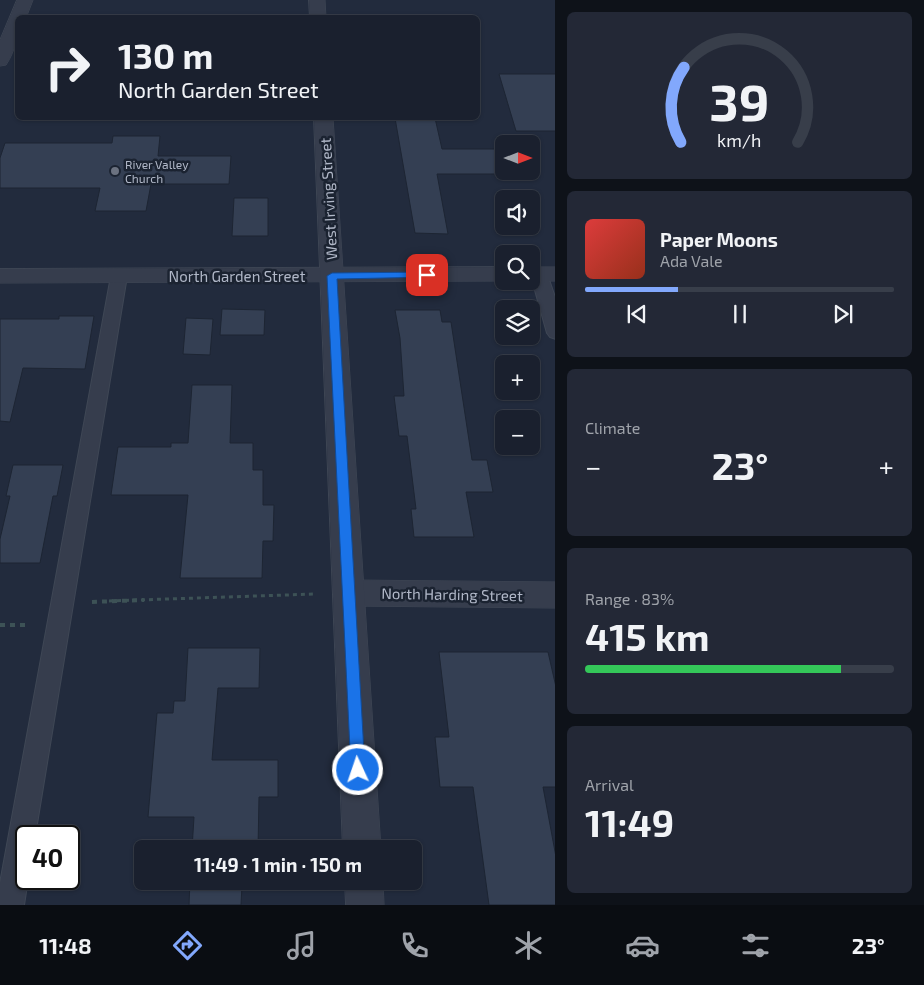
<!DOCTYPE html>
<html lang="en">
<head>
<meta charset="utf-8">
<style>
  :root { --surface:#1a202e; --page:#232836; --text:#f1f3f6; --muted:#9fa3aa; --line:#383e4a; --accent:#82a8fc }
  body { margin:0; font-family:"Exo 2",sans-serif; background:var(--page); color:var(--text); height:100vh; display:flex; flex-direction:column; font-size:19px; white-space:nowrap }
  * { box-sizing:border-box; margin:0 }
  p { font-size:16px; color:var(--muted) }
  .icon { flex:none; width:28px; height:28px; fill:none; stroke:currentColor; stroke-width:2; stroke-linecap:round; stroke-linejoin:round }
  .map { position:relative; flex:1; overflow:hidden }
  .panel { display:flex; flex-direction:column; gap:12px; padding:12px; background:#0e1219; width:369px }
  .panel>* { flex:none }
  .banner { position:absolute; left:15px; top:15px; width:465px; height:105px; border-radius:8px; box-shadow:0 1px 4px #0004,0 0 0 1px var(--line); background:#1a202e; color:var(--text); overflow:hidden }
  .needle { width:32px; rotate:90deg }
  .fabs { position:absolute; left:495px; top:135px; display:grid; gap:10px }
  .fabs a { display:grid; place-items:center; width:45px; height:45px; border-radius:8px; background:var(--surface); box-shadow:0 1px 4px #0004,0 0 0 1px var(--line); font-size:25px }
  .speed { position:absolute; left:15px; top:825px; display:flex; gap:10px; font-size:25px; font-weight:700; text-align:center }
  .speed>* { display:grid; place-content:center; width:65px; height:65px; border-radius:50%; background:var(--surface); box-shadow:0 1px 4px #0004,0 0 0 1px var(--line); line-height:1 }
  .speed .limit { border:2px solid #111; border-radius:8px; background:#fff; color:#111 }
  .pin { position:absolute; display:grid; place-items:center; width:42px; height:42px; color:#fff; margin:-21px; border-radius:10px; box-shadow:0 2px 8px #0006 }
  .me { position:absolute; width:55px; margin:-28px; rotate:357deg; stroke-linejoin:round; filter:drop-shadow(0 0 4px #0008) }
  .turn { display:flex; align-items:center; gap:18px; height:105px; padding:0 20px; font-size:22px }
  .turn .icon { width:65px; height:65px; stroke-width:2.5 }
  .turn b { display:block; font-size:35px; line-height:42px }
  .big { font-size:38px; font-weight:700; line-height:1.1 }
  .panel .widget { flex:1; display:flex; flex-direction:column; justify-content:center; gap:8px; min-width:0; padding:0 18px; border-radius:8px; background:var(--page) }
  .panel .dial { align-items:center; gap:0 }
  .dial svg { height:130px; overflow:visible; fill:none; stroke:var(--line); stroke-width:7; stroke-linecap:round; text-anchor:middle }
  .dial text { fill:var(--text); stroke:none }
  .song { display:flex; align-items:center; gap:15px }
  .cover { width:60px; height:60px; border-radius:8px; background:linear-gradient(135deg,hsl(0 70% 55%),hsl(10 70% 35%)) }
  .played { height:5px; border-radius:2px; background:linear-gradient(90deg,var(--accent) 30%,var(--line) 30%) }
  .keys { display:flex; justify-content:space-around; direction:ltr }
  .heat { display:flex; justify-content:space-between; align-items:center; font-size:28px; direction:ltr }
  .charge { height:8px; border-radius:4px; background:linear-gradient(90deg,#34c759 83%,var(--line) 0) }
  .trip { position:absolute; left:134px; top:840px; width:288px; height:50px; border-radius:8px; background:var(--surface); box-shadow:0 1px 4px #0004,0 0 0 1px var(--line); font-weight:700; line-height:50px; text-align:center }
  .menu { display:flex; height:80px; justify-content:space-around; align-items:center; background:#0a0d12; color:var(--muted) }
  .menu .icon { width:35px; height:35px }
  .menu .active { color:var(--accent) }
  .menu b { font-size:22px; color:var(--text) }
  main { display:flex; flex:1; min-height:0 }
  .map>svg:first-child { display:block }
  .building { fill:#343f53; stroke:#1d2533 }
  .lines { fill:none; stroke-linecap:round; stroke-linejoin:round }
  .service-casing { stroke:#3f4755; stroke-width:2 }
  .minor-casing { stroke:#3f4755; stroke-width:1 }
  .tertiary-casing { stroke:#3f4755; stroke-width:1 }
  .path-far1 { stroke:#3d5256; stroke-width:3; stroke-dasharray:4 4; stroke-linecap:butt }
  .path { stroke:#3d5256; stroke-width:4; stroke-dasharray:5 5; stroke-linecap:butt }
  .service { fill:#363d4d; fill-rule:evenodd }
  .minor { fill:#363d4d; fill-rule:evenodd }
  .tertiary { fill:#363d4d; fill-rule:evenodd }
  .route { fill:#1a73e8; stroke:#114b97 }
  .worship-dot { fill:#6b7280; stroke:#1b2331; stroke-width:2 }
  .labels { text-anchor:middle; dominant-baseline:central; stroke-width:5; stroke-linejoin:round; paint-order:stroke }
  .far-poi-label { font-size:12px; fill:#b1b8c8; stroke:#1b2331; text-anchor:start }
  .street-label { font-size:15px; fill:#b1b8c8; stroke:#1b2331 }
</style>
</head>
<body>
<main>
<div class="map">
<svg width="556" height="905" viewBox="0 0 556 905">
  <rect width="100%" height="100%" fill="#222b3d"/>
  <path class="building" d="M 499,74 L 556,74 L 556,131 L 516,131 Z
    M 395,118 L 435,118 L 442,149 L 504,149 L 504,171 L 518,171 L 519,174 L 437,174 L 448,234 L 415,233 Z
    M 113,136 L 160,136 L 158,156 L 231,156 L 229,184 L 151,184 L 146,211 L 95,211 L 100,188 L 0,188 L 0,158 L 5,143 L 112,143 Z
    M 234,198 L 268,198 L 268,236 L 232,236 Z
    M 222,309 L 265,310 L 264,335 L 220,335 Z
    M 395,310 L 440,310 L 442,322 L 451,322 L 472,460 L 487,460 L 493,492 L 466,492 L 474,537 L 414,537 L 411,509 L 416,509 L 407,436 L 399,436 L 394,396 L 404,396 L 400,338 Z
    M 59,316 L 94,316 L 85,369 L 23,368 L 10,422 L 0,421 L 0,319 L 59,319 Z
    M 186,318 L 213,319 L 210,355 L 183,354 Z
    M 192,385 L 232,385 L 230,443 L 253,443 L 253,470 L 263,470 L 263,505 L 274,505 L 273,541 L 263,541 L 262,578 L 180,578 L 188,495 L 111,495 L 118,447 L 171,447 L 171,443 L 188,443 Z
    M 13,465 L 63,465 L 57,496 L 53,496 L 40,563 L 0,563 L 0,539 L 10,496 L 6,496 Z
    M 188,648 L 260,648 L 259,688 L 218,688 L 212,760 L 278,760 L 278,797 L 259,797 L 258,849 L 192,849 L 194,817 L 148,817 L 157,713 L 173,713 L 174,701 L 185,701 Z
    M 439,652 L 548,652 L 556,687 L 556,787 L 543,787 L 556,857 L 556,905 L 489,905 L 473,787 L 440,787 L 435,737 L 449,737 Z
    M 190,881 L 258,881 L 258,885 L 242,885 L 241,905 L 189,905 Z"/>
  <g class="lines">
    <g class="service-casing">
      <path id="service" d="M 539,269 L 545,270 L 547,274 L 556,300 L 556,339 L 550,337 L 547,333 L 531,276 L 533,270 Z
        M 119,271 L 125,272 L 127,276 L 35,836 L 26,836 L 26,879 L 28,879 L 24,905 L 0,905 L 0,883 L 111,276 L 113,272 Z"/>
    </g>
    <g class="minor-casing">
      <path id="minor" d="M 17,0 L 33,0 L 26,18 L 18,18 C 18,35 16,50 6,65 L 0,66 L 0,40 Z
        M 504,267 L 504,281 L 0,283 L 0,269 Z
        M 531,267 L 556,267 L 556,281 L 531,281 Z
        M 349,580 L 556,582 L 556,608 L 349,606 L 338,602 L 334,593 L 338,584 Z"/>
    </g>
    <g class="tertiary-casing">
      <path id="tertiary" d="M 309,0 L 325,0 L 326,18 L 310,18 Z
        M 314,118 L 333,118 L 381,849 L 343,849 Z
        M 345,881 L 383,881 L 384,905 L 346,905 Z"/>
    </g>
    <path class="path-far1" d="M 109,601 L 315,594"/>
    <path class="path" d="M 92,602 L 144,600
      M 0,625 L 29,625"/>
    <use href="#service" class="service"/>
    <use href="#minor" class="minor"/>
    <use href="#tertiary" class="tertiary"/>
  </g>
  <path class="route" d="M 427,272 L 432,275 L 431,277 L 337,279 L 365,770 L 363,775 L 358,777 L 353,775 L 351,770 L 327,276 L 332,273 Z"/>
  <circle class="worship-dot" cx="115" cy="171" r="5"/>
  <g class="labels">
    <g class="far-poi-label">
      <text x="125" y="164">River Valley<tspan x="125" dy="14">Church</tspan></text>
    </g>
    <g class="street-label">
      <text transform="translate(328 199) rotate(-93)">West Irving Street</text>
      <text x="237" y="276">North Garden Street</text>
      <text transform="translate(452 594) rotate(1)">North Harding Street</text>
    </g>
  </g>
</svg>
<div class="fabs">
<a><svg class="needle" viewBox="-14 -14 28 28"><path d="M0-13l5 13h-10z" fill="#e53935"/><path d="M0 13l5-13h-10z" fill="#9fa3aa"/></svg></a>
<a><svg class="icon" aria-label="sound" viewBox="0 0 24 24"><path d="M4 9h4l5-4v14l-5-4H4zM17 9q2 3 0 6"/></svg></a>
<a><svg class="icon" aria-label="search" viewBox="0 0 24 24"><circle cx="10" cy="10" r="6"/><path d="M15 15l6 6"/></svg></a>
<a><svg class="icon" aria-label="layers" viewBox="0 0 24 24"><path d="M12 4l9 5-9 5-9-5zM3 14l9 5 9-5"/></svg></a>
<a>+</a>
<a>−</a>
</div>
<div class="speed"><div class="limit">40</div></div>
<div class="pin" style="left:427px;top:275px;background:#d93025"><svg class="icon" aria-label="arrive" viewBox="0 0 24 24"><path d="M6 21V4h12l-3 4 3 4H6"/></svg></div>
<svg class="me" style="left:358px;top:770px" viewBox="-20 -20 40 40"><circle r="17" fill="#1a73e8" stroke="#fff" stroke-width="3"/><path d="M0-11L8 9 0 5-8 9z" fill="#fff"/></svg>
<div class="trip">11:49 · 1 min · 150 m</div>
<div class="banner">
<div class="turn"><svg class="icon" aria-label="right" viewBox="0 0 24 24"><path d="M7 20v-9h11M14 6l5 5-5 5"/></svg><div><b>130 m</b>North Garden Street</div></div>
</div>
</div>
<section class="panel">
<div class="widget dial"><svg viewBox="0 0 100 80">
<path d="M14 69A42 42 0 1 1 86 69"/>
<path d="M14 69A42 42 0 0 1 16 23" stroke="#82a8fc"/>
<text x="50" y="56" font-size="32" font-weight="700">39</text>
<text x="50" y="72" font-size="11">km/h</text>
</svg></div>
<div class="widget">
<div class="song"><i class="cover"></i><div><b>Paper Moons</b><p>Ada Vale</p></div></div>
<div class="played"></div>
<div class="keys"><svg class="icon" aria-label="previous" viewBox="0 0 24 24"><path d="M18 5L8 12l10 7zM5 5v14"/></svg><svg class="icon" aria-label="pause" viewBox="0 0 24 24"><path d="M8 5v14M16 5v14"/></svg><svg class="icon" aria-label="next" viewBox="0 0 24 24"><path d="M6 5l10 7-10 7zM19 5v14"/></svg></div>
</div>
<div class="widget"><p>Climate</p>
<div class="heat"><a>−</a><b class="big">23°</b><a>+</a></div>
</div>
<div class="widget"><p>Range · 83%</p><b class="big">415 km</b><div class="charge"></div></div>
<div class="widget"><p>Arrival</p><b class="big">11:49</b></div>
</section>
</main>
<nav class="menu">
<b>11:48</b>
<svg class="icon active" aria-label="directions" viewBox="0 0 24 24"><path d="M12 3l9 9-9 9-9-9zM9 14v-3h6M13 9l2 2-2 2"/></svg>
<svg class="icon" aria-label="music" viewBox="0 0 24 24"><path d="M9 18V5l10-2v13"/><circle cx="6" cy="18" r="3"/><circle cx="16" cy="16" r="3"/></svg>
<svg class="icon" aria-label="phone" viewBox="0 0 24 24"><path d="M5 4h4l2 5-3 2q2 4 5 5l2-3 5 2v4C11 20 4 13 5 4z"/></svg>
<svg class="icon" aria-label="climate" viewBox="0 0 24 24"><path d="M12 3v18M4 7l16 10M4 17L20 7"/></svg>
<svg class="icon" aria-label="car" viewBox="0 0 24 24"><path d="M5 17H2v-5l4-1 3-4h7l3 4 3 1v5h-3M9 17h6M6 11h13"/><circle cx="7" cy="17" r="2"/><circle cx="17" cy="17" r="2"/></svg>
<svg class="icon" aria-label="filters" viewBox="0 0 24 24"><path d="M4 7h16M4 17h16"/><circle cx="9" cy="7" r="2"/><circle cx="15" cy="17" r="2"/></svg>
<b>23°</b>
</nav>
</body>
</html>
